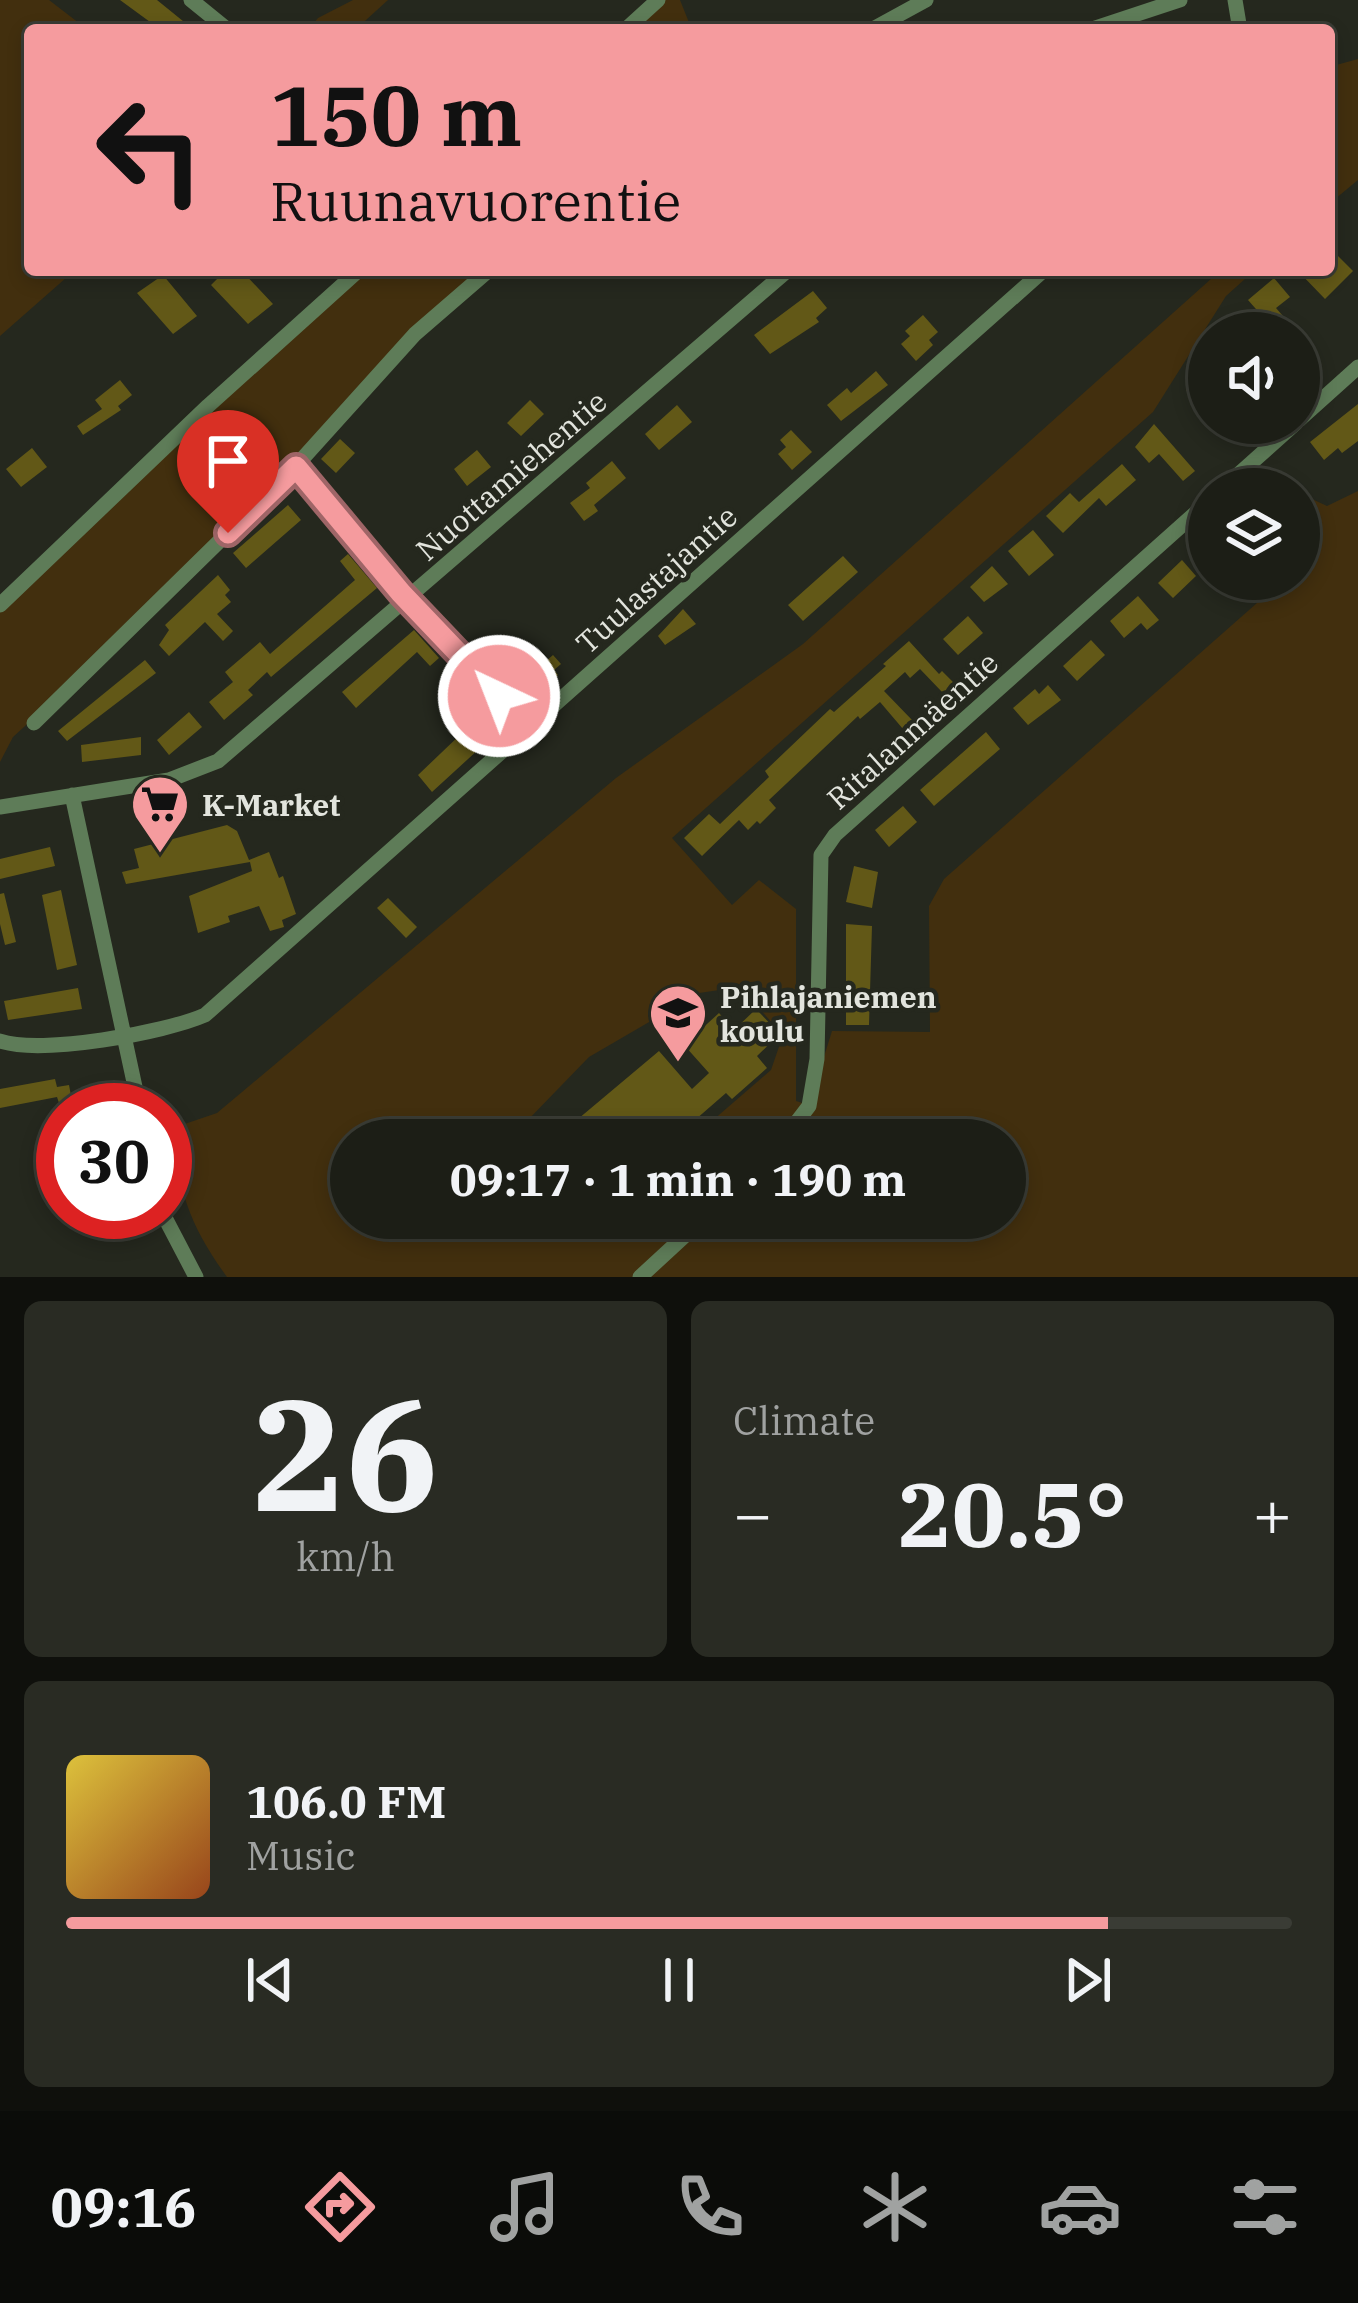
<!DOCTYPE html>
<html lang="en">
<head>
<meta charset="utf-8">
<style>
  :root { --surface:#1c1e16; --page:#292b23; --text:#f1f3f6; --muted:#a0a2a1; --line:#3a3c35; --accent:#f59b9e }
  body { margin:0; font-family:"IBM Plex Serif",serif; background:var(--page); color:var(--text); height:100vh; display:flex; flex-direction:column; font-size:45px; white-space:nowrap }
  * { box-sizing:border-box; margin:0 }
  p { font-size:39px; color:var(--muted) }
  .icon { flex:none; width:66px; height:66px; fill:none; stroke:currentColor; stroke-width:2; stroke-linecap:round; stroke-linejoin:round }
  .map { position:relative; height:1277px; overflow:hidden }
  .panel { display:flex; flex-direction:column; gap:24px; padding:24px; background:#0f100c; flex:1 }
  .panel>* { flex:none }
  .guide { position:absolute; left:24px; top:24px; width:1311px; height:252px; border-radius:12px; box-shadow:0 6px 18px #0003,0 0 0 3px var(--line); background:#f59b9e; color:#111; overflow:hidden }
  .controls { position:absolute; left:1188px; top:312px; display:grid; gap:24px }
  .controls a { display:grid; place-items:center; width:132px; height:132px; border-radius:50%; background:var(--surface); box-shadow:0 6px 18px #0003,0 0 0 3px var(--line); font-size:60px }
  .speed { position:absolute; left:36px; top:1083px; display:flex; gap:24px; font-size:60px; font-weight:700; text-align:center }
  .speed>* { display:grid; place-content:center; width:156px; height:156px; border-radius:50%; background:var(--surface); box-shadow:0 6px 18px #0003,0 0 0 3px var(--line); line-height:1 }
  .speed .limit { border:18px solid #d22; background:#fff; color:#111 }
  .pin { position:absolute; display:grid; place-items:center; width:102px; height:102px; color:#fff; margin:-123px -51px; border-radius:50% 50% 50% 0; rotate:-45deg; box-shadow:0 0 12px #0007 }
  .pin .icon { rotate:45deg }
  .me { position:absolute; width:132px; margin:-66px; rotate:317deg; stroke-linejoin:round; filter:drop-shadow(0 0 9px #0008) }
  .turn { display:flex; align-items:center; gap:42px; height:252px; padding:0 48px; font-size:54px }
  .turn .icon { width:156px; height:156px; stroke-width:2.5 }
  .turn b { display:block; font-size:84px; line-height:102px }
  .big { font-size:90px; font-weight:800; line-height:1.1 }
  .panel .card { flex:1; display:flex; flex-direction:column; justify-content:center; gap:18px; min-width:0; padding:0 42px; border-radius:18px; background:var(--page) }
  .panel .dial { align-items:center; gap:0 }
  .dial b { font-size:156px; line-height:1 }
  .song { display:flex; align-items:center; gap:36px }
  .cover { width:144px; height:144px; border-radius:18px; background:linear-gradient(135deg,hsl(50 70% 55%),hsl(20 70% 35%)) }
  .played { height:12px; border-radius:6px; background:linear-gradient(90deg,var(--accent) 85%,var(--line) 85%) }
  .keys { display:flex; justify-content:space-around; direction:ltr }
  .heat { display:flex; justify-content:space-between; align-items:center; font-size:66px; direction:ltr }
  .panel .tiles { flex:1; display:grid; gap:24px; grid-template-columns:1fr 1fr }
  .card:last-child { grid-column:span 2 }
  .trip { position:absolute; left:330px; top:1119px; width:696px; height:120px; border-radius:60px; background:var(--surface); box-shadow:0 6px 18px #0003,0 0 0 3px var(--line); font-weight:800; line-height:120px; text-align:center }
  .tab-bar { display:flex; height:192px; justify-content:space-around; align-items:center; background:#0b0c09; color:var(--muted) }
  .tab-bar .icon { width:84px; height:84px }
  .tab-bar .active { color:var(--accent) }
  .tab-bar b { font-size:54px; color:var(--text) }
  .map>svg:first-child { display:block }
  .green { fill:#422f0e; fill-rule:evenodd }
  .building { fill:#625817 }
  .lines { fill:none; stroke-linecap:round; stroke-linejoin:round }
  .minor { stroke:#5e7c58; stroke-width:15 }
  .route-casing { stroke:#9f6567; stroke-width:30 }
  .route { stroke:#f59b9e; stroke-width:21 }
  .labels { text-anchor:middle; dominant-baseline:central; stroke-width:9; stroke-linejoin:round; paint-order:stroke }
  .street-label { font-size:30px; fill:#e2e4dd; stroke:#25281e }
  .poi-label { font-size:30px; font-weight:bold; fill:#e2e4dd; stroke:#25281e; text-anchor:start }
</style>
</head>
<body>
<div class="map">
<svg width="1358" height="1277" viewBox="0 0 1358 1277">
  <rect width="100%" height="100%" fill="#25281e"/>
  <path class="green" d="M 0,0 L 49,0 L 88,30 L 30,30 L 30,270 L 75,270 L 0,336 Z
    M 353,0 L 388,0 L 355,30 L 308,30 L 318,18 Z
    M 658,0 L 680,0 L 692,30 L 625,30 Z
    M 1358,59 L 1358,180 L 1329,204 L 1329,126 L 1334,119 L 1329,114 L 1329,67 Z
    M 359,270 L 489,270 L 128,632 L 13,737 L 0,762 L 0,605 Z
    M 1221,270 L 1255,270 L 1226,296 L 1153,412 L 672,838 L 732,905 L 759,880 L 796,909 L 796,1101 L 809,1105 L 832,1031 L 930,1032 L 929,906 L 944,879 L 1257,603 L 1258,579 L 1299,579 L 1299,493 L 1327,506 L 1358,491 L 1358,1277 L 227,1277 C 188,1223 181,1194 170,1129 L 217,1113 L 616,778 L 803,644 ZM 740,987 L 783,1035 L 771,1070 L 690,1140 L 1005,1140 L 1005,1218 L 606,1218 L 598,1226 L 592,1218 L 351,1218 L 351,1140 L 536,1140 L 525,1123 L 589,1057 L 699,993 Z"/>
  <path class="building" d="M 120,0 L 157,0 L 194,30 L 161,30 Z
    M 1337,255 L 1353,271 L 1325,299 L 1297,270 L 1329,270 L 1329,263 Z
    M 226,270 L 241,270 L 273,304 L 248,324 L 211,285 Z
    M 163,275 L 197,316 L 173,334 L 137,293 Z
    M 1274,278 L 1290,297 L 1276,308 L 1289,323 L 1277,333 L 1248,300 Z
    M 813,291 L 827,308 L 816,318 L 819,322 L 770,354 L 754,335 Z
    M 923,315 L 938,332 L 929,340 L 933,345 L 916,361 L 901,344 L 910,336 L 905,331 Z
    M 1209,367 L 1209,413 L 1186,390 Z
    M 876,371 L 888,385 L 841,421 L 827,405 L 847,388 L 851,393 Z
    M 120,380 L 132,395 L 118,406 L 121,410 L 83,435 L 77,426 L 102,409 L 95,400 Z
    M 530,400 L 544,414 L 521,436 L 507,423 Z
    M 1358,404 L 1358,441 L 1342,453 L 1338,448 L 1324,460 L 1310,442 Z
    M 677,405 L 692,422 L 659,450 L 645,434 Z
    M 1154,424 L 1195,471 L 1183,481 L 1159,454 L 1149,463 L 1135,447 Z
    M 791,430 L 812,452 L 792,470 L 778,454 L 786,447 L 780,440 Z
    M 340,439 L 355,453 L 336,473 L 321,459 Z
    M 32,448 L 47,467 L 21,487 L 6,469 Z
    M 477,450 L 491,467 L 467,486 L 454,469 Z
    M 612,461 L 626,478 L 594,505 L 598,511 L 584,521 L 570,503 L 590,488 L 586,483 Z
    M 1122,464 L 1136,480 L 1106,506 L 1099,498 L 1063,533 L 1046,516 L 1070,493 L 1079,502 Z
    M 288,505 L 301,520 L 246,568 L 233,553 Z
    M 1033,530 L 1054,555 L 1029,576 L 1008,551 Z
    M 348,554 L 377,588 L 271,677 L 267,672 L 248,690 L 253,695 L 224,720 L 209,702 L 233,682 L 225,672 L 260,642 L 270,654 L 355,580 L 340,561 Z
    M 843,556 L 858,572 L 803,621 L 788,605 Z
    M 1182,560 L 1196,576 L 1173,598 L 1158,583 Z
    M 992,566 L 1008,584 L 984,602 L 970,587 Z
    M 218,575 L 230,590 L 225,595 L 231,602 L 217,614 L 233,631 L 223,641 L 205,622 L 169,656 L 159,645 L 169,630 L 165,625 Z
    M 1138,596 L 1159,620 L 1147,630 L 1141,623 L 1124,638 L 1110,621 Z
    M 683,609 L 696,624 L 665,645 L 658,636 Z
    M 968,616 L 983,633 L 958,655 L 943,639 Z
    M 414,630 L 439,658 L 430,666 L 417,652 L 356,708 L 342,692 Z
    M 1091,640 L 1105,655 L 1077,681 L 1063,666 Z
    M 909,641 L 939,674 L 942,671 L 954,683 L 943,693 L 920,669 L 910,678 L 905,672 L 884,691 L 913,721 L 903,729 L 880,702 L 860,719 L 858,716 L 769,800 L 776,808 L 760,824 L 757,821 L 748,830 L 739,820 L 702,856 L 684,838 L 709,814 L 720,824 L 769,777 L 765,771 L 830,709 L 834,712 L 886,666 L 883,664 Z
    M 553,655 L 561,664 L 554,670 L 558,675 L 542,689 L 530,675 Z
    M 145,660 L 156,673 L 67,741 L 58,731 Z
    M 1048,685 L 1061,700 L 1028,725 L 1013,708 L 1035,689 L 1039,694 Z
    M 485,711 L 496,725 L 487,733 L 491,738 L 432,792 L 418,775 Z
    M 189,712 L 202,727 L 169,755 L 157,740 Z
    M 986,732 L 1000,749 L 934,806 L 920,790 Z
    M 141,737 L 141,755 L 82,762 L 81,745 Z
    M 903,806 L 917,822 L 889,847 L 875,830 Z
    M 227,825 L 237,831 L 249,860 L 269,852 L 279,878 L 283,876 L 296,914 L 282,920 L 284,927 L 270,931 L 259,906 L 228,916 L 230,922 L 198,933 L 189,896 L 252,871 L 250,862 L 126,884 L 122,872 L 139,868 L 134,849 Z
    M 50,847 L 55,866 L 0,879 L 0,859 Z
    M 854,866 L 878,872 L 872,908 L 846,902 Z
    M 61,890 L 77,965 L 57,970 L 42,895 Z
    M 4,893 L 16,942 L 5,945 L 0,924 L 0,894 Z
    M 388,898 L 417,927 L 406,938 L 377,908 Z
    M 846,924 L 872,926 L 869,1025 L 846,1025 Z
    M 78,988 L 82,1009 L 8,1020 L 4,1001 Z
    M 756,1009 L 780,1034 L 757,1056 L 767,1068 L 732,1099 L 726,1093 L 672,1140 L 553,1140 L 659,1051 L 692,1089 L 709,1073 L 684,1045 L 719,1013 L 734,1030 Z
    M 55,1079 L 57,1087 L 69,1085 L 72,1101 L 59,1103 L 57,1097 L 0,1108 L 0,1089 Z"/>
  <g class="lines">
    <path class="minor" d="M 191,0 L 228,30
      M 1235,0 L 1240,30
      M 625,30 L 658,0
      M 871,30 L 926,0
      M 1089,30 L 1180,0
      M 1299,420 L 1358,367
      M 295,467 L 401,593 L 530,728
      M 1222,489 L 1296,423
      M 0,605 L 208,406 L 359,270
      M 34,723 L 295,467 L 415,334 L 489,270
      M 72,795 L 140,1110
      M 0,807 L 169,780 L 218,761 L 788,270
      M 0,1041 C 41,1055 164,1033 205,1015 L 1044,270
      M 783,1140 L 809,1106 L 817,1059 L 821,855 L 835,835 L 1209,501
      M 162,1212 L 196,1277
      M 640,1277 L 704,1218"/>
  </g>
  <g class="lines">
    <g class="route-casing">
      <path id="route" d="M 228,533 L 296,467 L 401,593 L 499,696"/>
    </g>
    <use href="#route" class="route"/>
  </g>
  <defs>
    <g id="supermarket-pin" transform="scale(3)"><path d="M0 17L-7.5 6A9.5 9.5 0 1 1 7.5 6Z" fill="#f59b9e" stroke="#25281e"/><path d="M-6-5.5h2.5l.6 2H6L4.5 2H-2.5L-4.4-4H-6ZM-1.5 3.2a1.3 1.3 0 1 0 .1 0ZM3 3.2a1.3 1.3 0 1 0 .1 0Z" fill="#111"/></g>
    <g id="school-pin" transform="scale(3)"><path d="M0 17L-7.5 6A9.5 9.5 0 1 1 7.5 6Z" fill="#f59b9e" stroke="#25281e"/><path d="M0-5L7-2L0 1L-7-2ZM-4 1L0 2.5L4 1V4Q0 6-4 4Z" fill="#111"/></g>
  </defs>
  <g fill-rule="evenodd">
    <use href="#supermarket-pin" x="160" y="804"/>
    <use href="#school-pin" x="678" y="1013"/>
  </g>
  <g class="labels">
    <g class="street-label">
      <text transform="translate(511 475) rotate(-41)">Nuottamiehentie</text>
      <text transform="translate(656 579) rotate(-42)">Tuulastajantie</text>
      <text transform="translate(912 730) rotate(-42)">Ritalanmäentie</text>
    </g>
    <g class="poi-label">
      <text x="202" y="804">K-Market</text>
      <text x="720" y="996">Pihlajaniemen<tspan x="720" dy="34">koulu</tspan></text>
    </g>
  </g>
</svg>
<div class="controls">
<a><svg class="icon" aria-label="sound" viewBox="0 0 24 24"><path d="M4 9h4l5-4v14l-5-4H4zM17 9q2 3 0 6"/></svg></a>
<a><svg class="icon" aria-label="layers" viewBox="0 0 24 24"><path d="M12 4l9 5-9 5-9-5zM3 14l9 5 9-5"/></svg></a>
</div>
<div class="speed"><div class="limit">30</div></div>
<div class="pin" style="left:228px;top:533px;background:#d93025"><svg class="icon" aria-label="arrive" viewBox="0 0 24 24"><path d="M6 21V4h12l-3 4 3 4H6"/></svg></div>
<svg class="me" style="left:499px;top:696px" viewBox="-20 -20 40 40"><circle r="17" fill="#f59b9e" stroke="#fff" stroke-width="3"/><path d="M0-11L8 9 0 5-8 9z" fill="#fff"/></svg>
<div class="trip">09:17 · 1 min · 190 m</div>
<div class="guide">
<div class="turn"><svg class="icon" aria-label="left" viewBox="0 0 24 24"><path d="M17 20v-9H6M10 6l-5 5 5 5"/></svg><div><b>150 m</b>Ruunavuorentie</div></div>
</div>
</div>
<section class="panel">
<div class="tiles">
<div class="card dial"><b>26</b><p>km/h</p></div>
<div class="card"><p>Climate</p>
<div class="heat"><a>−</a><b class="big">20.5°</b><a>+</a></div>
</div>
<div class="card">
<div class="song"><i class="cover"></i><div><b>106.0 FM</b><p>Music</p></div></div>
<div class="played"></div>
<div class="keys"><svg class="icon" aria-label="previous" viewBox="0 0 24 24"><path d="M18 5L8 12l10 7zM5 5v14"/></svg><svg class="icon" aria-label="pause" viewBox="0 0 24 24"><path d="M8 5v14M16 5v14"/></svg><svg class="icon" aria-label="next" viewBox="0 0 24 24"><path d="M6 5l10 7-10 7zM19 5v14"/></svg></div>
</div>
</div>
</section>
<nav class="tab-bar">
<b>09:16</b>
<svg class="icon active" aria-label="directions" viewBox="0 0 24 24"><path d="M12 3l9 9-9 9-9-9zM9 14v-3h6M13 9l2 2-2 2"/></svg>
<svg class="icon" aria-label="music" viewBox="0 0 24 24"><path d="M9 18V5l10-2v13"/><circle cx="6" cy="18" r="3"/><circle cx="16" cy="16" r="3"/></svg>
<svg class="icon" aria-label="phone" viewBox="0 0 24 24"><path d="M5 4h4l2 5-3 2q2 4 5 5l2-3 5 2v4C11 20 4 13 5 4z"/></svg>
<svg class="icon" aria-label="climate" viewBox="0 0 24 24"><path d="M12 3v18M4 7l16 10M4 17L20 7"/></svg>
<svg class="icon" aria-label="car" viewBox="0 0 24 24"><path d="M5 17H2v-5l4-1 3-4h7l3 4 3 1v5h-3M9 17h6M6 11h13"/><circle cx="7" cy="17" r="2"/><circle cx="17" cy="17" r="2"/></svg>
<svg class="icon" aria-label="filters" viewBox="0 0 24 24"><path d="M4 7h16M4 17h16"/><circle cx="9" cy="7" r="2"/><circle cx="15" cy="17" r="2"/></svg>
</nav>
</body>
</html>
